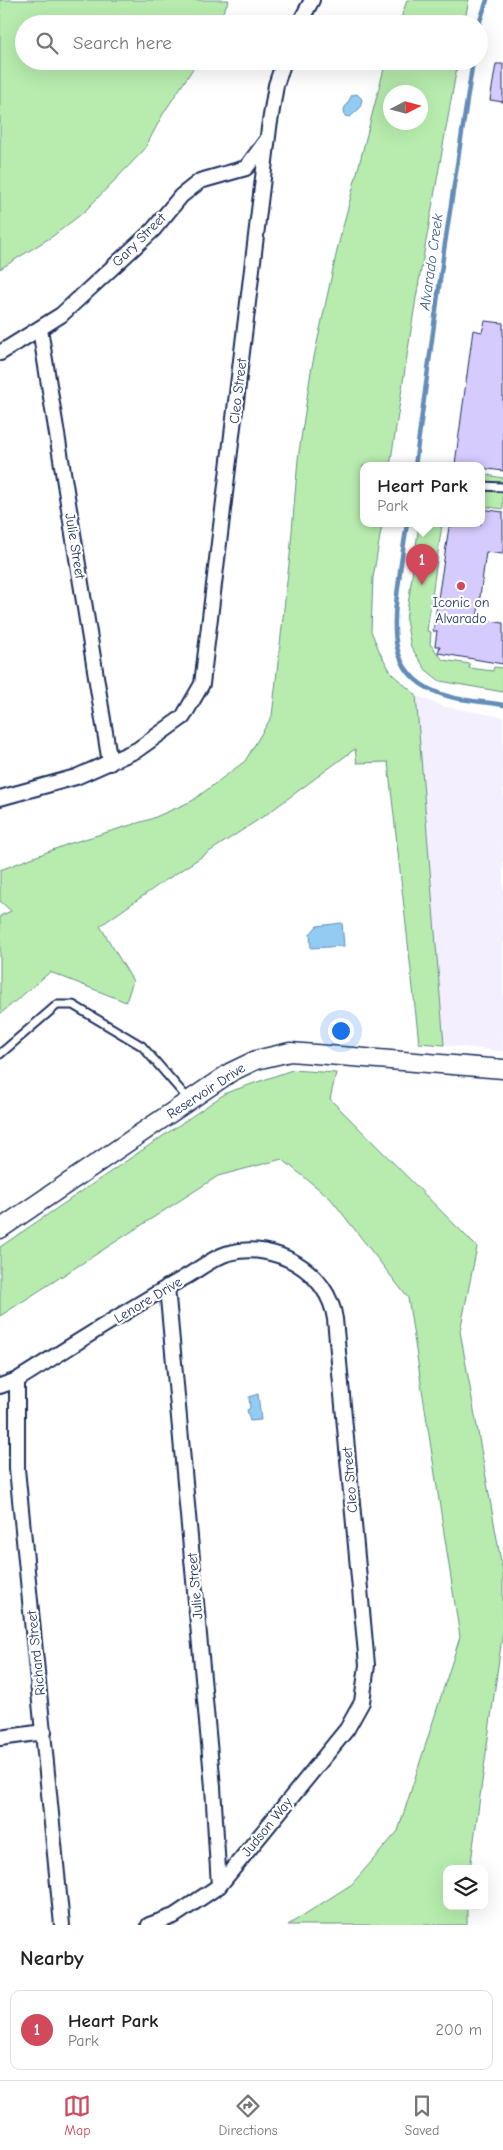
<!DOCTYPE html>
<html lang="en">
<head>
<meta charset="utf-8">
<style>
	:root { --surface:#fff; --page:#f6f6f6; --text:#222; --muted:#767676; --line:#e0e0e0; --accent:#d1495b }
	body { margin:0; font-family:"Comic Neue",sans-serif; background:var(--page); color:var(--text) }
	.controls { position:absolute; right:15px; bottom:15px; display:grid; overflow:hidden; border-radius:10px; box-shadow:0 5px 20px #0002 }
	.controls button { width:45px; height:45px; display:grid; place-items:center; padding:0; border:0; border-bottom:1px solid var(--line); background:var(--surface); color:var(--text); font:25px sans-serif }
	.compass { position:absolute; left:383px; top:85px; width:45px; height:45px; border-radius:50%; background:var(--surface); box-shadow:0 5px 20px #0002; rotate:84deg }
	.you { position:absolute; left:340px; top:1030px; width:18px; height:18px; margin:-12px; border:4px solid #fff; border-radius:50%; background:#1a73e8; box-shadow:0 0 0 8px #1a73e833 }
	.badge { display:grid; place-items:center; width:32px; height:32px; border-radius:50%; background:var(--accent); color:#fff; font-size:16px; font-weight:700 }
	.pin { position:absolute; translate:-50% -41px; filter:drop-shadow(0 1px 2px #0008) }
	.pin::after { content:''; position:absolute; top:26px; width:18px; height:15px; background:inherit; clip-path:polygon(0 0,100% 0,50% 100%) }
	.popup { position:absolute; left:360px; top:462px; width:125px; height:65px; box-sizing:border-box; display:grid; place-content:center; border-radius:10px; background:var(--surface); filter:drop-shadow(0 1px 4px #0005); font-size:16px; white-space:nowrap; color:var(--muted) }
	.popup b { font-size:19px; color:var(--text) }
	.popup::after { content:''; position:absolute; left:50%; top:100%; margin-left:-10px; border:10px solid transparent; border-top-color:var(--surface) }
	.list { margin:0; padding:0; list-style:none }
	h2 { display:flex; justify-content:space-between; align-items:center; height:65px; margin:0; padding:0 20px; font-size:21px }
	h2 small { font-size:16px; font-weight:400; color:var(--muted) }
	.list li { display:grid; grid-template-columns:32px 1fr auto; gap:15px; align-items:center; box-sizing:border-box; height:80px; margin:0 10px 10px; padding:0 10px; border:1px solid var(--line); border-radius:10px }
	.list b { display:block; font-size:19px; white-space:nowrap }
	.list p { margin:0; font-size:16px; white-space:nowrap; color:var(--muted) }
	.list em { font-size:16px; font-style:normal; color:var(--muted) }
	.icon { flex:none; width:28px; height:28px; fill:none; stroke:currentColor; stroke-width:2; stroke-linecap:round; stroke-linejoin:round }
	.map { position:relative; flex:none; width:503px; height:1925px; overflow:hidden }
	.search { position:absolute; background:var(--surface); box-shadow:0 5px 20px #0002; left:15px; right:15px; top:15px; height:55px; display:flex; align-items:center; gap:12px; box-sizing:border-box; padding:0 18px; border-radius:28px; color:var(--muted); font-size:19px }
	.sheet { height:155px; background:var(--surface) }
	nav { display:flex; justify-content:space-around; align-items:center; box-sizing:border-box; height:70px; border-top:1px solid var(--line); background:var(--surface); font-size:14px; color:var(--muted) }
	nav a { display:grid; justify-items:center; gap:2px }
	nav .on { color:var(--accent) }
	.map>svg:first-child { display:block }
	.built { fill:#f3effe }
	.green { fill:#b7ecae; stroke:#698e86; fill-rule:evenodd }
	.water { fill:#93ccf2; stroke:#638db7 }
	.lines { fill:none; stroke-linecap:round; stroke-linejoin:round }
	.stream { stroke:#638db7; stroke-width:4.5 }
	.building { fill:#d6cbfd; stroke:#1b2f5e }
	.service-casing { stroke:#1b2f5e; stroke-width:11 }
	.minor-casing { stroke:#1b2f5e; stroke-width:18 }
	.tertiary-casing { stroke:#1b2f5e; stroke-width:21 }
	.service { stroke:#fff; stroke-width:7 }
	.minor { stroke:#fff; stroke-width:14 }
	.tertiary { stroke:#fff; stroke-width:18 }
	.poi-dot { fill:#d1495b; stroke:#fff; stroke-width:2 }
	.labels { text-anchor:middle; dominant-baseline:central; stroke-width:4.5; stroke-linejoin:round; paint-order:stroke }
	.street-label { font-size:14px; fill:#1b2f5e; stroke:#fff }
	.poi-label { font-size:14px; fill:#1b2f5e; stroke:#fff }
	.water-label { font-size:15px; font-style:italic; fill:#3f5e8a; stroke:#fff }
</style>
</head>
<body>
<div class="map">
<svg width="503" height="1925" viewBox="0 0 503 1925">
	<rect width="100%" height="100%" fill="#fff"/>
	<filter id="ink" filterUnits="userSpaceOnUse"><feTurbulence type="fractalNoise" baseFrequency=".02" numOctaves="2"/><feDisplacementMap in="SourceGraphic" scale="10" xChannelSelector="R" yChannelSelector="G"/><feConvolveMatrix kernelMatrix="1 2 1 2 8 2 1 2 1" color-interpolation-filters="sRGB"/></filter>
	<g filter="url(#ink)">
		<polygon class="built" points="416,695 441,706 503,717 503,1051 444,1045"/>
		<g class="green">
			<polygon points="0,0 229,0 217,24 24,24 24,61 198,61 163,114 144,150 84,212 53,236 0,269"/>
			<polygon points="407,0 469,0 464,24 399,24"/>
			<path d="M 386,61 L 458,61 L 416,298 L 390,466 L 363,466 L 363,524 L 382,524 L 373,578 L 371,631 L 380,653 L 392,674 L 416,695 L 444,1045 L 419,1043 L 388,762 L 357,763 L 355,749 L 267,814 L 160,884 L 100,926 L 133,981 L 126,1002 L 50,972 L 0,1014 L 0,916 L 11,911 L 0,901 L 0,870 L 68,844 L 151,819 L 192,801 L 245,761 L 272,716 L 290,555 L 298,459 L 311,371 L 338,246 ZM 390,92 L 420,92 L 420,122 L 390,122 Z"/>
			<polygon points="481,474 503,478 503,509 481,506"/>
			<polygon points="419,524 442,524 427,631 431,632 430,644 443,660 470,664 469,668 493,671 494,667 503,668 503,692 440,681 426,670 411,647 406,620"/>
			<polygon points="292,1070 336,1073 330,1099 477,1247 460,1331 503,1573 503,1630 470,1869 447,1869 447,1906 467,1906 467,1925 288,1925 352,1884 398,1831 460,1637 408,1298 331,1199 282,1159 218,1176 0,1316 0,1247 226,1093"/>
		</g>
		<g class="water">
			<polygon points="357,94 362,99 360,108 350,117 345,116 344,109 352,95"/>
			<polygon points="342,923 344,946 311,948 310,934 317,926"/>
			<polygon points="258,1394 261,1420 250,1421 247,1410 250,1408 249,1397"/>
		</g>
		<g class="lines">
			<g class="stream">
				<polyline points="479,24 487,0"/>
				<polyline points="415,466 444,250 473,61"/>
				<path d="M 407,524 C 404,543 401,561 399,580 C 393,623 386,672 436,692 C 456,701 481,701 503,705"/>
			</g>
		</g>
		<g class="building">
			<polygon points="496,64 503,64 503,102 490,100"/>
			<polygon points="485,321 503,323 503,471 481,468 481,466 455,464 473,330 482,332"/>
			<polygon points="481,509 503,512 503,554 486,552 477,619 503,623 503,664 438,653 440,646 435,646 437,631 433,631 449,527 453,526 453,524 481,524"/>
		</g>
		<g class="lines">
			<g class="service-casing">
				<g id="service">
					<polyline points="481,486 503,487"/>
					<polyline points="0,1054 57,1005 73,1005 142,1046 189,1100"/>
				</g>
			</g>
			<g class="minor-casing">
				<g id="minor">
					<polyline points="299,24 312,0"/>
					<polyline points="40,329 110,763"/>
					<polyline points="0,353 61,315 153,230 181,196 200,181 246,168 266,141"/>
					<polyline points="0,798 76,777 137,750 183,717 202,684 269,128 276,85 284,61"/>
					<polyline points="167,1287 213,1787 219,1886"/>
					<polyline points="17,1380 17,1469 62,1925"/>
					<path d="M 0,1386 L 17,1380 C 72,1346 126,1310 182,1279 C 197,1271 213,1257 229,1253 C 275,1241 328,1271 335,1319 L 367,1665 L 362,1702 L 347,1729 L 219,1886 L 174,1916 L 149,1925"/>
					<polyline points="0,1738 44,1732"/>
				</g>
			</g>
			<g class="tertiary-casing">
				<polyline id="tertiary" points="0,1229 231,1072 256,1060 290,1052 503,1069"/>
			</g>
			<use href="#service" class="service"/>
			<use href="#minor" class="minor"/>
			<use href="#tertiary" class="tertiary"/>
		</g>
	</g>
	<circle class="poi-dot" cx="461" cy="586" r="5"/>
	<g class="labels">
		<g class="street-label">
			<text transform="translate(139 240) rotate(-45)">Gary Street</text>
			<text transform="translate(238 391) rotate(-83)">Cleo Street</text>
			<text transform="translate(75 546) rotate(81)">Julie Street</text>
			<text transform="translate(206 1091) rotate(-33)">Reservoir Drive</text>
			<text transform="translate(148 1300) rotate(-31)">Lenore Drive</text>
			<text transform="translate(350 1480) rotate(-95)">Cleo Street</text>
			<text transform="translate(195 1586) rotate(-95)">Julie Street</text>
			<text transform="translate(36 1653) rotate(-96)">Richard Street</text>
			<text transform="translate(267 1827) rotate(-51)">Judson Way</text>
		</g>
		<g class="poi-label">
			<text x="461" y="602">Iconic on<tspan x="461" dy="16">Alvarado</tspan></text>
		</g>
		<g class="water-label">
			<text transform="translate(431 262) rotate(-82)">Alvarado Creek</text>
		</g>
	</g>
</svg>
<div class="controls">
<button><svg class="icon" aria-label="layers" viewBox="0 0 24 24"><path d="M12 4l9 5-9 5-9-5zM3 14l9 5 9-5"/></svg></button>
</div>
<svg class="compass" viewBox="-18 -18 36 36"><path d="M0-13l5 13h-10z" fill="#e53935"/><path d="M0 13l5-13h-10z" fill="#767676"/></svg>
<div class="you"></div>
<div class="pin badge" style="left:422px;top:585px">1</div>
<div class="popup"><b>Heart Park</b>Park</div>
<div class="search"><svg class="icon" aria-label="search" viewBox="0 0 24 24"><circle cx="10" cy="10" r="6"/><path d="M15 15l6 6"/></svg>Search here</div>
</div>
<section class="sheet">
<h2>Nearby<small></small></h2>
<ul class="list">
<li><span class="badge">1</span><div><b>Heart Park</b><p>Park</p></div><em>200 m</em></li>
</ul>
</section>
<nav>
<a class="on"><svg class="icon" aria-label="map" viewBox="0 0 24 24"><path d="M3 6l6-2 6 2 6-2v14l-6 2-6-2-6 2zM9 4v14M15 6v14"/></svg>Map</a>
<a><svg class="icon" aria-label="directions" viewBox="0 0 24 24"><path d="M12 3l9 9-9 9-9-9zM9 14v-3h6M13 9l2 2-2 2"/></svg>Directions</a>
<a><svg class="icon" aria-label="saved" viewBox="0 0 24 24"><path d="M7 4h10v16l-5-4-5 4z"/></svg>Saved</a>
</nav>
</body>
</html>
